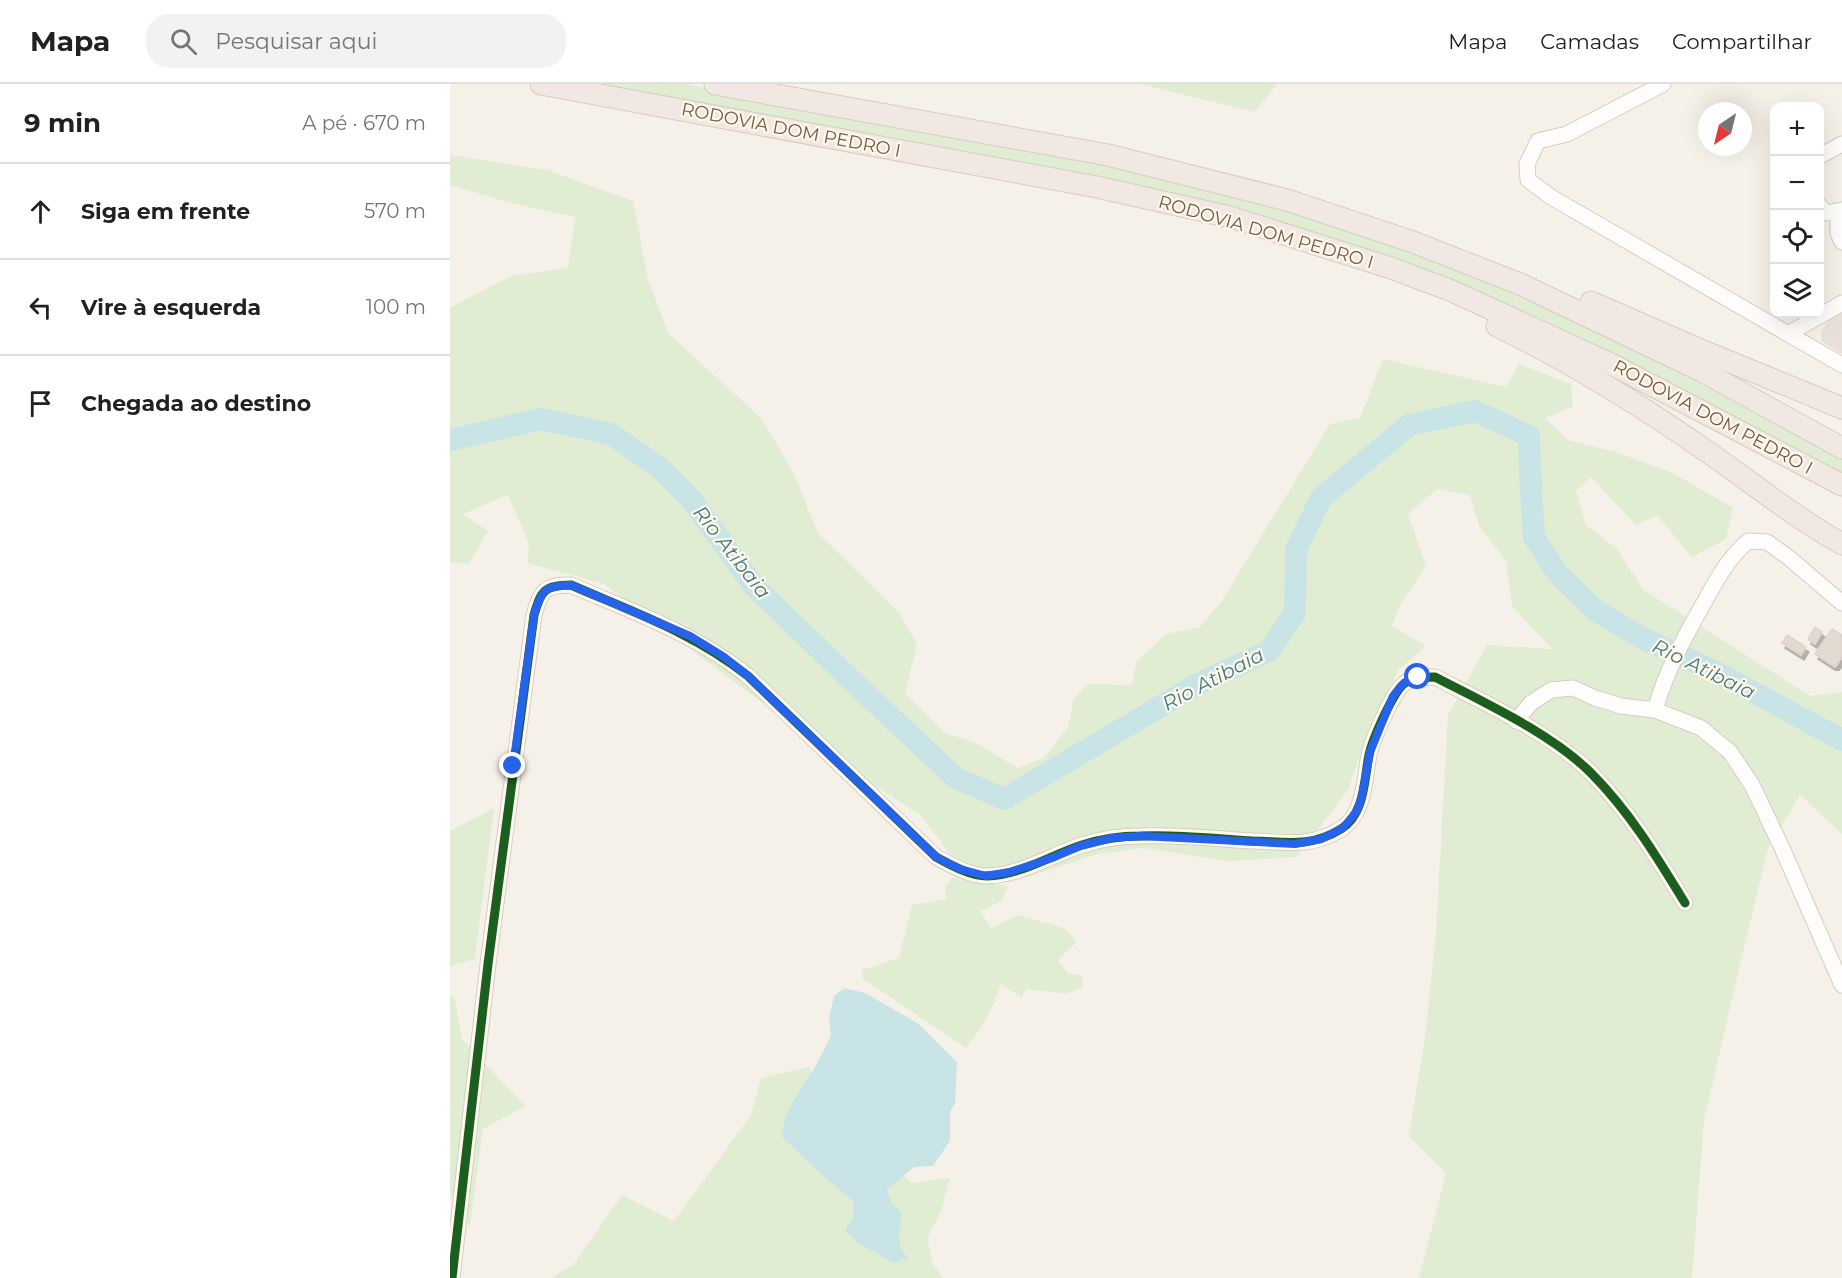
<!DOCTYPE html>
<html lang="pt">
<head>
<meta charset="utf-8">
<style>
	:root { --surface:#fff; --page:#f2f2f2; --text:#202124; --muted:#757577; --line:#e0e0e0 }
	body { margin:0; font-family:Montserrat,sans-serif; background:var(--page); color:var(--text) }
	.controls { position:absolute; right:18px; top:18px; display:grid; overflow:hidden; border-radius:12px; box-shadow:0 6px 24px #0002 }
	.controls button { width:54px; height:54px; display:grid; place-items:center; padding:0; border:0; border-bottom:2px solid var(--line); background:var(--surface); color:var(--text); font:30px sans-serif }
	.compass { position:absolute; left:1248px; top:18px; width:54px; height:54px; border-radius:50%; background:var(--surface); box-shadow:0 6px 24px #0002; rotate:215deg }
	.stop { position:absolute; width:18px; height:18px; margin:-14px; border:4px solid #2563eb; border-radius:50%; background:#fff }
	.stop.end { background:#2563eb; border-color:#fff; box-shadow:0 2px 6px #0008 }
	.list { margin:0; padding:0; list-style:none }
	h2 { display:flex; justify-content:space-between; align-items:center; height:78px; margin:0; padding:0 24px; font-size:26px }
	h2 small { font-size:20px; font-weight:400; color:var(--muted) }
	.list li { display:grid; grid-template-columns:39px 1fr auto; gap:18px; align-items:center; box-sizing:border-box; height:96px; padding:0 24px; border-top:2px solid var(--line) }
	.list b { display:block; font-size:22px; white-space:nowrap }
	.list em { font-size:20px; font-style:normal; color:var(--muted) }
	.icon { flex:none; width:33px; height:33px; fill:none; stroke:currentColor; stroke-width:2; stroke-linecap:round; stroke-linejoin:round }
	.map { position:relative; flex:none; width:1392px; height:1194px; overflow:hidden }
	header { display:flex; align-items:center; gap:36px; box-sizing:border-box; height:84px; padding:0 30px; background:var(--surface); border-bottom:2px solid var(--line) }
	header strong { font-size:28px }
	nav { display:flex; gap:33px; margin-inline-start:auto; font-size:21px }
	.search { width:420px; height:54px; background:var(--page); display:flex; align-items:center; gap:15px; box-sizing:border-box; padding:0 21px; border-radius:24px; color:var(--muted); font-size:22px }
	main { display:flex }
	aside { flex:1; background:var(--surface) }
	.map>svg:first-child { display:block }
	.industrial { fill:#e9e1d9 }
	.green { fill:#e1edd2 }
	.water { fill:#c9e4e7 }
	.lines { fill:none; stroke-linecap:round; stroke-linejoin:round }
	.river { stroke:#c9e4e7; stroke-width:22 }
	.building { fill:#e2d9d0; stroke:#dfd4ca; stroke-width:1.5; filter:url(#shadow) }
	.minor-casing { stroke:#d6ccc3; stroke-width:17 }
	.highway-casing { stroke:#d5ccc5; stroke-width:23 }
	.minor { stroke:#fefdfc; stroke-width:15 }
	.highway { stroke:#f1e8e3; stroke-width:21 }
	.cycleway-casing { stroke:#fff7e8; stroke-width:13 }
	.cycleway { stroke:#1b5e20; stroke-width:9 }
	.route { stroke:#2563eb; stroke-width:8 }
	.labels { text-anchor:middle; dominant-baseline:central; stroke-width:4.5; stroke-linejoin:round; paint-order:stroke }
	.street-label { font-size:18px; fill:#745948; stroke:#fff7e8 }
	.water-label { font-size:20px; font-style:italic; fill:#417a88; stroke:#fff7e8 }
</style>
</head>
<body>
<header>
<strong>Mapa</strong>
<div class="search"><svg class="icon" aria-label="search" viewBox="0 0 24 24"><circle cx="10" cy="10" r="6"/><path d="M15 15l6 6"/></svg>Pesquisar aqui</div>
<nav><a>Mapa</a><a>Camadas</a><a>Compartilhar</a></nav>
</header>
<main>
<aside>
<h2>9 min<small>A pé · 670 m</small></h2>
<ul class="list">
<li><svg class="icon" aria-label="ahead" viewBox="0 0 24 24"><path d="M12 20V5M6 11l6-6 6 6"/></svg><div><b>Siga em frente</b></div><em>570 m</em></li>
<li><svg class="icon" aria-label="left" viewBox="0 0 24 24"><path d="M17 20v-9H6M10 6l-5 5 5 5"/></svg><div><b>Vire à esquerda</b></div><em>100 m</em></li>
<li><svg class="icon" aria-label="arrive" viewBox="0 0 24 24"><path d="M6 21V4h12l-3 4 3 4H6"/></svg><div><b>Chegada ao destino</b></div></li>
</ul>
</aside>
<div class="map">
<svg width="1392" height="1194" viewBox="0 0 1392 1194">
	<defs>
		<filter id="shadow"><feDropShadow dx="3" dy="5" stdDeviation="0" flood-color="#0004"/></filter>
	</defs>
	<rect width="100%" height="100%" fill="#f6f1e8"/>
	<polygon class="industrial" points="1392,228 1392,270 1371,257 1371,248 1378,237"/>
	<g class="green">
		<polygon points="129,0 235,0 759,101 964,166 1159,249 1392,372 1392,390 1218,298 1088,234 1022,206 747,115 692,102 623,89"/>
		<polygon points="689,0 827,0 805,28"/>
		<polygon points="0,71 97,86 183,117 198,195 218,249 312,335 344,390 368,449 451,531 467,561 455,609 495,649 527,659 567,684 594,674 618,643 624,615 637,600 681,601 687,577 716,550 750,543 771,518 880,340 910,334 933,275 1056,303 1069,280 1121,300 1123,323 1095,334 1118,356 1169,369 1223,389 1283,424 1276,455 1242,473 1207,431 1186,441 1141,393 1126,407 1136,441 1166,464 1194,506 1360,612 1392,608 1392,750 1350,711 1318,764 1284,906 1254,1037 1242,1194 969,1194 996,1089 959,1052 975,953 986,849 998,631 1037,561 1102,565 1062,522 1056,477 1029,442 1020,411 987,405 958,430 976,482 949,523 942,542 976,562 949,585 916,653 898,706 847,773 775,777 693,764 648,770 568,796 521,782 498,768 471,731 412,694 154,500 77,479 79,460 58,411 13,430 38,447 19,480 0,478 0,224 60,192 118,184 125,133 61,119 0,101"/>
		<polygon points="44,724 25,875 0,882 0,747"/>
		<path d="M 502,794 L 558,802 L 552,817 L 530,827 L 541,844 L 568,831 L 614,844 L 627,858 L 608,876 L 618,889 L 632,892 L 633,902 L 617,910 L 577,905 L 571,913 L 550,900 C 544,925 532,944 516,964 L 413,895 L 412,886 L 449,874 L 462,821 L 496,815 L 495,802 Z"/>
		<polygon points="0,910 5,916 12,955 75,1022 33,1045 20,1142 0,1110"/>
		<polygon points="358,983 461,1099 500,1094 491,1127 477,1154 483,1180 493,1194 101,1194 123,1181 172,1111 224,1137 301,1031 311,994"/>
	</g>
	<path class="water" d="M 394,904 L 415,909 L 469,940 L 507,978 L 505,1019 L 500,1028 L 500,1057 L 483,1082 L 464,1083 L 437,1106 L 442,1120 L 451,1128 C 453,1150 441,1153 458,1174 L 444,1179 L 408,1159 L 395,1146 L 403,1133 L 404,1118 L 370,1089 L 331,1052 L 336,1032 L 343,1017 L 364,985 L 381,952 L 379,934 L 384,912 Z"/>
	<g class="lines">
		<polyline class="river" points="0,356 91,335 161,350 210,384 241,415 304,502 418,612 506,694 554,715 748,600 819,567 845,529 846,466 871,414 959,341 1025,327 1079,352 1081,408 1084,453 1108,490 1146,527 1194,555 1268,589 1392,656"/>
	</g>
	<g class="building">
		<polygon points="1365,543 1372,548 1365,560 1358,555"/>
		<polygon points="1382,545 1392,551 1392,573 1385,583 1365,570"/>
		<polygon points="1337,551 1356,563 1351,571 1332,559"/>
	</g>
	<g class="lines">
		<g class="minor-casing">
			<g id="minor">
				<polyline points="1213,0 1117,50 1088,57 1077,80 1078,96 1101,113 1392,281"/>
				<polyline points="1370,72 1392,60"/>
				<polyline points="1370,122 1376,129 1392,126"/>
				<polyline points="1392,137 1388,135 1388,149 1392,158"/>
				<polyline points="1338,250 1392,219"/>
				<path d="M 1205,626 C 1216,587 1235,552 1255,517 C 1268,493 1278,475 1298,457 L 1317,458 L 1338,473 L 1392,519"/>
				<polyline points="1066,637 1081,619 1101,606 1123,604 1145,614 1171,622 1205,626 1251,644 1280,668 1302,701 1332,764 1392,901"/>
				<path d="M 2,1194 L 38,880 L 84,531 C 91,506 95,501 121,501 C 183,528 244,549 298,592 L 486,773 C 501,781 520,792 537,792 C 571,791 601,771 632,761 C 651,755 670,752 690,752 C 727,750 766,755 803,757 C 837,758 860,764 891,745 C 915,730 914,696 919,671 C 922,657 943,607 955,599 C 964,593 975,593 985,593 C 1035,619 1102,650 1141,689 C 1179,727 1207,773 1235,819"/>
			</g>
		</g>
		<g class="highway-casing">
			<g id="highway">
				<polyline points="91,0 647,103 780,133 941,184 1002,207 1163,281 1392,401"/>
				<polyline points="265,0 658,71 837,116 963,158 1070,200 1250,286 1392,364"/>
				<polyline points="1141,218 1251,266 1392,324"/>
				<path d="M 1047,242 C 1119,277 1187,319 1252,364 C 1299,396 1342,432 1392,460"/>
			</g>
		</g>
		<use href="#minor" class="minor"/>
		<use href="#highway" class="highway"/>
		<g class="cycleway-casing">
			<path id="cycleway" d="M 2,1194 L 38,880 L 84,531 C 91,506 95,501 121,501 C 183,528 244,549 298,592 L 486,773 C 501,781 520,792 537,792 C 571,791 601,771 632,761 C 651,755 670,752 690,752 C 727,750 766,755 803,757 C 837,758 860,764 891,745 C 915,730 914,696 919,671 C 922,657 943,607 955,599 C 964,593 975,593 985,593 C 1035,619 1102,650 1141,689 C 1179,727 1207,773 1235,819"/>
		</g>
		<use href="#cycleway" class="cycleway"/>
	</g>
	<g class="lines">
		<path class="route" d="M 63,682 L 84,531 C 91,506 96,501 121,501 L 240,552 L 274,573 L 298,592 L 486,773 L 510,785 L 536,792 L 560,788 L 602,774 L 630,762 L 662,754 L 692,752 L 845,760 L 871,755 L 893,744 L 907,727 L 912,712 L 920,668 L 943,612 L 954,599 L 968,593"/>
	</g>
	<g class="labels">
		<g class="street-label">
			<text transform="translate(341 46) rotate(11)">RODOVIA DOM PEDRO I</text>
			<text transform="translate(816 148) rotate(16)">RODOVIA DOM PEDRO I</text>
			<text transform="translate(1263 333) rotate(28)">RODOVIA DOM PEDRO I</text>
		</g>
		<g class="water-label">
			<text transform="translate(282 468) rotate(52)">Rio Atibaia</text>
			<text transform="translate(1254 585) rotate(26)">Rio Atibaia</text>
			<text transform="translate(763 595) rotate(-28)">Rio Atibaia</text>
		</g>
	</g>
</svg>
<div class="controls">
<button>+</button>
<button>−</button>
<button><svg class="icon" aria-label="locate" viewBox="0 0 24 24"><circle cx="12" cy="12" r="6"/><path d="M12 2v4M12 18v4M2 12h4M18 12h4"/></svg></button>
<button><svg class="icon" aria-label="layers" viewBox="0 0 24 24"><path d="M12 4l9 5-9 5-9-5zM3 14l9 5 9-5"/></svg></button>
</div>
<svg class="compass" viewBox="-18 -18 36 36"><path d="M0-13l5 13h-10z" fill="#e53935"/><path d="M0 13l5-13h-10z" fill="#757577"/></svg>
<div class="stop" style="left:968px;top:593px"></div>
<div class="stop end" style="left:63px;top:682px"></div>
</div>
</main>
</body>
</html>
